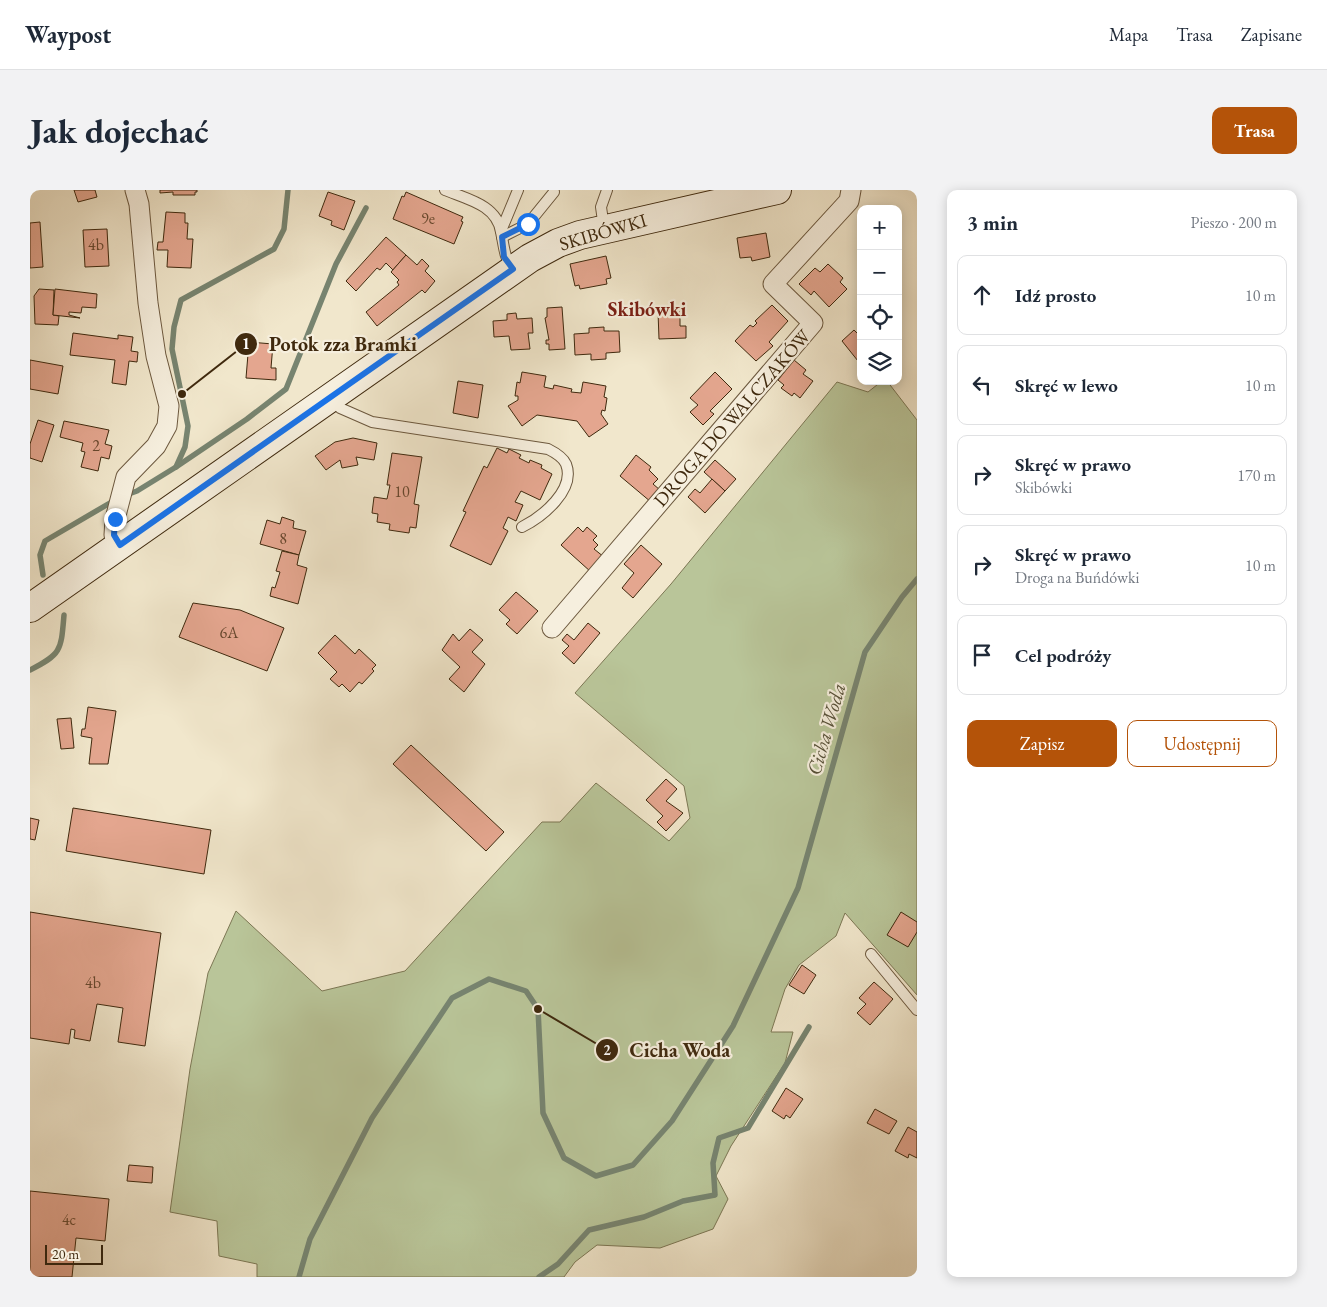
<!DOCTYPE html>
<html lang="pl">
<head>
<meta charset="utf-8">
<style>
	:root { --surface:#fff; --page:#f2f2f3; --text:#1f2937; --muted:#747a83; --line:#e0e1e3; --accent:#b45309 }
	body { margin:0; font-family:"EB Garamond",serif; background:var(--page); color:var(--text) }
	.controls { position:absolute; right:15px; top:15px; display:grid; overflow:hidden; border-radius:10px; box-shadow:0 2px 12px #0003 }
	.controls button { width:45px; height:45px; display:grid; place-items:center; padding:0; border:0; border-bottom:1px solid var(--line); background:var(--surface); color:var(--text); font:25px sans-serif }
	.scale { position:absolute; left:15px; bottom:12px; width:58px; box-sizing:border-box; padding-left:5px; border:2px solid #3f290e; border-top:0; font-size:14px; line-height:18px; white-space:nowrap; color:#3f290e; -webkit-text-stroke:4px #f6efde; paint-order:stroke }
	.stop { position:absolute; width:15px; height:15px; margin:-11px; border:4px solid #1a73e8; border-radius:50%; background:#fff }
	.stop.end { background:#1a73e8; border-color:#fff; box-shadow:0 1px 5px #0008 }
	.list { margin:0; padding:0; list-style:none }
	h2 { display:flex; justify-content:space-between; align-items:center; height:65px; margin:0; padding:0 20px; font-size:21px }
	h2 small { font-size:16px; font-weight:400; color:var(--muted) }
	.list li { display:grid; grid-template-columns:32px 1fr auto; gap:15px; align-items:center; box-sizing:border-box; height:80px; margin:0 10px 10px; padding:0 10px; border:1px solid var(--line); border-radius:10px }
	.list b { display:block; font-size:19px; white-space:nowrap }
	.list p { margin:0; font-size:16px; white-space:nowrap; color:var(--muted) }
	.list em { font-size:16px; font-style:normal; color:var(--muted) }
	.actions { display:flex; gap:10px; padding:15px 20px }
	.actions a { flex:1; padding:11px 0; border:1px solid var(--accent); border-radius:10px; text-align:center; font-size:18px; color:var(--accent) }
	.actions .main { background:var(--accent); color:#fff }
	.icon { flex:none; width:28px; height:28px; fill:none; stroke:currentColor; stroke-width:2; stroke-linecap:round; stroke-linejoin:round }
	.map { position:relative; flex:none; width:887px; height:1087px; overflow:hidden; border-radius:10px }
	header { display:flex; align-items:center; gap:30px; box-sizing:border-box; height:70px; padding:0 25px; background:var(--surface); border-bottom:1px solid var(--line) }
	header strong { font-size:24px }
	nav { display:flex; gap:28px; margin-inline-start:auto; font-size:18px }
	.intro { display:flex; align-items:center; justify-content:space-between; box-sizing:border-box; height:120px; padding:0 30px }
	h1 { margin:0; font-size:35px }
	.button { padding:12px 22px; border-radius:10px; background:var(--accent); color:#fff; font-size:18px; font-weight:700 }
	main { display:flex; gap:30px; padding:0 30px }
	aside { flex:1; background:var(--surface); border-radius:10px; box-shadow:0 2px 12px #0003 }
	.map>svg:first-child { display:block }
	.green { fill:#b9c599; stroke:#7c7754 }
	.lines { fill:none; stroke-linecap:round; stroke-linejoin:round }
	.stream { stroke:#778470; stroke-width:5.5 }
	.building { fill:#e4a68f; stroke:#3f290e }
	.service-casing { stroke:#6c583e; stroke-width:12 }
	.minor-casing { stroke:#6c583e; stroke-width:21 }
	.secondary-casing { stroke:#3f290e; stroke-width:30 }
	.service { stroke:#f6efde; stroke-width:10 }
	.minor { stroke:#f6efde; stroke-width:19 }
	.secondary { stroke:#f6efde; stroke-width:28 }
	.route { stroke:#1a73e8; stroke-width:6 }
	.labels { text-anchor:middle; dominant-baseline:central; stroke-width:4.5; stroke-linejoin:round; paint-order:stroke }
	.number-label { font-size:16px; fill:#68482e }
	.street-label { font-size:19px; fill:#3f290e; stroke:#f6efde }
	.neighbourhood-label { font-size:20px; font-weight:bold; fill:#7a1f14; stroke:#f6efde }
	.water-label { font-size:20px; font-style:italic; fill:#564f37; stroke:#f6efde }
	.leader { fill:none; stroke:#3f290e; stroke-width:2 }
	.callout-dot { fill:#3f290e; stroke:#f6efde; stroke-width:2 }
	.mark-label { font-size:15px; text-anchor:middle; font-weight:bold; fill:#fff }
	.callout-label { font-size:20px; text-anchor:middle; font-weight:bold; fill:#3f290e; stroke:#f6efde; stroke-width:4.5; stroke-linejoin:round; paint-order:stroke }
</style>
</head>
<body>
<header>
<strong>Waypost</strong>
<nav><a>Mapa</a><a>Trasa</a><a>Zapisane</a></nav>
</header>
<div class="intro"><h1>Jak dojechać</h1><a class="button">Trasa</a></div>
<main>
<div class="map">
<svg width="887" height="1087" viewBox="0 0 887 1087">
	<rect width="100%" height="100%" fill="#f1e7cc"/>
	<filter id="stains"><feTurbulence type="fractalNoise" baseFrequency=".004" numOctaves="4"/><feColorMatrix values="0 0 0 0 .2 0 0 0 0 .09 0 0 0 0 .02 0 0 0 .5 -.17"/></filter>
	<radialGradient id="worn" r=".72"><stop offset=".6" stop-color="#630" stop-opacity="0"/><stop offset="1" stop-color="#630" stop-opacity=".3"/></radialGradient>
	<polygon class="green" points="852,191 857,191 887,230 887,805 815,723 806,746 769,775 755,799 741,842 763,842 755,873 701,956 686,986 698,1009 683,1039 630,1058 567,1055 545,1072 534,1087 227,1087 227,1074 189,1066 187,1031 140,1022 160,879 178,783 206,721 292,801 375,781 512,632 530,632 566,593 639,651 660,628 654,596 545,503 641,394 807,192 838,202"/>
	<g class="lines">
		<g class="stream">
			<polyline points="146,277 217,229 256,199 306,74 336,18"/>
			<polyline points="96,305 107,301 146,277 155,257 158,236 142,159 144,137 151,110 244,59 254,39 258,0"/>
			<polyline points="13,385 10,365 15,351 85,310"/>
			<path d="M 0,480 C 32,464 31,460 34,425"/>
			<polyline points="269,1087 280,1049 342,928 422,808 459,789 496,801 508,819 513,923 534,968 566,986 603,975 642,931 703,836 768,698 835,462 872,407 887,389"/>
			<polyline points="509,1087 528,1074 559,1040 614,1027 653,1011 685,1005 683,973 689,948 718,938 779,837"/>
		</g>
	</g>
	<g class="building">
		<polygon points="44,0 65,0 67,7 48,12"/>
		<polygon points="130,0 167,0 167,2 165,2 165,5 143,5 143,2 130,3"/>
		<polygon points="298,2 325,11 314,40 301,35 302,31 289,26"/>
		<polygon points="376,2 433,27 431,31 433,32 424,54 363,29 372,6 374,7"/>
		<polygon points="136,22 155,23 155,33 158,33 157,49 163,49 161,78 137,77 138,60 127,60 128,52 133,52"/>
		<polygon points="10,32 13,77 0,78 0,33"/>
		<polygon points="77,39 79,76 55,77 53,40"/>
		<polygon points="736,43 740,67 722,71 721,67 710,68 707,48"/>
		<polygon points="356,47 376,65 363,80 356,73 350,80 347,78 326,101 316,91"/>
		<polygon points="376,65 387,75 392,69 399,76 395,81 405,91 395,103 392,100 347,136 336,122 369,95 367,92 369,90 361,82"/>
		<polygon points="576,66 581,88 576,89 577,94 550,99 549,95 545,96 540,74"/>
		<polygon points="798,74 813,88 810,92 817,99 799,117 784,101 781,105 769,94 785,78 790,82"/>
		<polygon points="9,99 24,100 23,125 29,126 28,135 5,134 4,106"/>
		<polygon points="25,99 67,104 66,118 52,117 51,123 39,122 39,125 50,128 23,125"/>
		<polygon points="742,115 758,131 739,152 743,156 726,171 705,151 720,135 723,137 727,133 725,131"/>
		<polygon points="532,117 535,159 519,160 519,154 516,154 516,150 519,150 515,128 517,127 517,118"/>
		<polygon points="628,122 650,122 650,136 656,136 656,148 629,149"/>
		<polygon points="486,123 487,129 502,128 503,143 498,143 500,159 481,160 479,146 464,147 463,131 477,130 477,124"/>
		<polygon points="574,137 574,141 589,141 590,162 576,163 576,169 561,170 561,164 545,165 544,144 559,143 559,138"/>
		<polygon points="824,140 827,143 831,140 831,168 828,171 812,151"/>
		<polygon points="43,143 88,149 88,145 103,147 101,161 108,162 107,172 99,171 96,195 82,193 85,170 40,165"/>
		<polygon points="219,152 243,154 241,178 246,178 246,190 216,188"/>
		<polygon points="0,170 33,176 28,204 0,199"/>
		<polygon points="764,170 776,180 773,184 783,191 770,208 764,203 762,206 751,198 754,195 748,190"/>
		<polygon points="492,182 516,186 514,197 523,199 524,195 542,199 541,202 551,203 553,192 576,196 574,207 577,208 575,221 572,220 571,224 578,234 559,247 547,231 507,225 492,236 478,216 488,210 488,206 485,206 487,192 490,193"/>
		<polygon points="685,182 702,199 680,221 684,224 673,235 660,222 668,215 660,208"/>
		<polygon points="428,191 453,195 448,228 423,223"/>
		<polygon points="8,230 24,235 12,272 0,268 0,254"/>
		<polygon points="34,231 79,240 75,254 82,256 79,269 71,267 68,281 51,277 55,262 51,261 53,253 30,247"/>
		<polygon points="323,248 347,253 344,270 326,267 328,275 312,278 310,270 296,280 285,266 305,252"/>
		<polygon points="467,258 477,263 479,259 491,265 489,268 499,273 500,270 512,275 511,278 522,284 510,310 491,301 485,312 493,315 486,331 478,327 473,338 478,341 461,375 420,356 436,322 433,321 454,276 457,278"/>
		<polygon points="362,263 392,267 384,314 389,315 386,338 380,337 379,343 359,340 360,334 347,332 348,324 342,323 344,307 357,309 360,295 357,295"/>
		<polygon points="606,265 621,277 619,280 628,289 623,294 630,300 621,312 590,286"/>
		<polygon points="685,270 706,289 695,301 674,282"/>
		<polygon points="682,289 695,301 675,323 658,307 665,299 670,303"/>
		<polygon points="252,327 264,331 263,338 276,341 269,365 230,354 237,330 250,334"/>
		<polygon points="548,337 553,342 557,337 567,346 563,350 568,355 564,359 574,367 561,382 531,355"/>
		<polygon points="611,355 632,374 603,408 592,398 604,383 594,374"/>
		<polygon points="252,361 269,365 267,375 277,378 268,414 240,406 242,397 245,398 250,382 246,381"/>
		<polygon points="486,402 508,421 487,444 476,434 480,430 469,420"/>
		<polygon points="163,413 210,420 254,438 237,481 149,447"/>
		<polygon points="558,433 570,443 544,474 532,463 539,456 532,450 537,444 544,450"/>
		<polygon points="440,439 453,450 442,462 455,474 434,502 419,489 430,477 412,460 423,444 429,451"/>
		<polygon points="305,445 325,464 329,459 346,475 342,479 344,481 332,494 329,492 320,502 312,494 309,497 300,489 307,482 288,463"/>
		<polygon points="58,517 86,521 78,574 59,574 62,548 51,546 52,539 55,539"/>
		<polygon points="41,528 44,558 31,559 27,529"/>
		<polygon points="381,555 474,642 456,661 363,574"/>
		<polygon points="636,589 647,599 636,611 653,623 636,641 627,632 633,626 616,610"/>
		<polygon points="43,618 181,640 174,684 36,661"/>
		<polygon points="0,628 9,630 5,650 0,649"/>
		<polygon points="0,722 131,743 115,856 88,852 93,818 67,814 60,851 44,848 45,840 41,839 39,854 0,848"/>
		<polygon points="871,722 887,732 887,742 878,757 857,745"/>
		<polygon points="772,775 786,785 774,804 759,795"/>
		<polygon points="844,792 863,809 840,835 827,823 836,814 829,808"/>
		<polygon points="756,898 773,909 760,928 756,925 754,929 742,921"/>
		<polygon points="845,919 867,931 859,944 837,933"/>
		<polygon points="878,937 887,942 887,968 879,964 878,968 865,961"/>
		<polygon points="99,975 123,977 122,993 97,991"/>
		<polygon points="0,1001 79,1009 75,1051 46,1048 42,1087 0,1087"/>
	</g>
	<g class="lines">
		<g class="service-casing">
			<g id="service">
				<path d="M 415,0 C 437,9 467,15 471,42 C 474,56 474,66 482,79"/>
				<polyline points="574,38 571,17 577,0"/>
				<polyline points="471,41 488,0"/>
				<polyline points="472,47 498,34 524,2"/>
				<path d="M 301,208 L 310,218 L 342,232 L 518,259 C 524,262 533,267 536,274 C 546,300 512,327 492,337"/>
				<polyline points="841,764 887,820"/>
			</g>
		</g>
		<g class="minor-casing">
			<g id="minor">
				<polyline points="90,355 84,345 85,329 96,287 126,256 137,236 139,216 126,166 118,113 109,14 105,0"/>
				<polyline points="522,438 783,133 743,94 819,11 821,0"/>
			</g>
		</g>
		<g class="secondary-casing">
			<polyline id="secondary" points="0,418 500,68 528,53 550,45 747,0"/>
		</g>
		<use href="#service" class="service"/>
		<use href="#minor" class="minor"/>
		<use href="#secondary" class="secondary"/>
	</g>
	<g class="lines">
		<polyline class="route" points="85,329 84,345 90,355 483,79 474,67 472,47 498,34"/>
	</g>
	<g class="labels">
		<g class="number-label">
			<text x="398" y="28">9e</text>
			<text x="66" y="54">4b</text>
			<text x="66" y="255">2</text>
			<text x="372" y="301">10</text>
			<text x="253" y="348">8</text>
			<text x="199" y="442">6A</text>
			<text x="63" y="792">4b</text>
			<text x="39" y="1029">4c</text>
		</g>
		<g class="street-label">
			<text transform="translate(573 42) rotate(-16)">SKIBÓWKI</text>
			<text transform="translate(702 228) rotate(-49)">DROGA DO WALCZAKÓW</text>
		</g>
		<g class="neighbourhood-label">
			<text x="617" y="119">Skibówki</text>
		</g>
		<g class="water-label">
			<text transform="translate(796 539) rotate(-74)">Cicha Woda</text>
		</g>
	</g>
	<path class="leader" d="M152 204L216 154M508 819L577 860"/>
	<g class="callout-dot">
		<circle cx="152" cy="204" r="5"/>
		<circle cx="508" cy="819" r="5"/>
		<circle cx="216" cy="154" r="12"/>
		<circle cx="577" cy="860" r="12"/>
	</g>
	<g class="mark-label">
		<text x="216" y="159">1</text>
		<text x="577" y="865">2</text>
	</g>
	<g class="callout-label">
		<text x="313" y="161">Potok zza Bramki</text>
		<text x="650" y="867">Cicha Woda</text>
	</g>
	<rect width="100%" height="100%" filter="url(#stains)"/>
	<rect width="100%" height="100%" fill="url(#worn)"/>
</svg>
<div class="controls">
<button>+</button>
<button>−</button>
<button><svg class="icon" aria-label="locate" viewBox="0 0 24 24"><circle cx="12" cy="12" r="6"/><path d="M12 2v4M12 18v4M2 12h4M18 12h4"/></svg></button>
<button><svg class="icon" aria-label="layers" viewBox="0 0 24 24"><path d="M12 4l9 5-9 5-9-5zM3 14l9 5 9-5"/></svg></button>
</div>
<div class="scale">20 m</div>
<div class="stop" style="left:498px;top:34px"></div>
<div class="stop end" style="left:85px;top:329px"></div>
</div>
<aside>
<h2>3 min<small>Pieszo · 200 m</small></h2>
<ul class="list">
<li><svg class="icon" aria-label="ahead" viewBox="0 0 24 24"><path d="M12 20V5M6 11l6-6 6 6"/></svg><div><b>Idź prosto</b></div><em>10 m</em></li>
<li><svg class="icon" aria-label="left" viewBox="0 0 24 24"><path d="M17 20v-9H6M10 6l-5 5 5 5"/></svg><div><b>Skręć w lewo</b></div><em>10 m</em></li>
<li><svg class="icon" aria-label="right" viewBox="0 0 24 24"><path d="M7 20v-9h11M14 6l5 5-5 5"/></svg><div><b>Skręć w prawo</b><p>Skibówki</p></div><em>170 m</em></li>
<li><svg class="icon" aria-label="right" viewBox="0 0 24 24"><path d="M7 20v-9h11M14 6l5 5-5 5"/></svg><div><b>Skręć w prawo</b><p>Droga na Buńdówki</p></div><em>10 m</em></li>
<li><svg class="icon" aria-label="arrive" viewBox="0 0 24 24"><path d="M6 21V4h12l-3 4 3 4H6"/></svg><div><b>Cel podróży</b></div></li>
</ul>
<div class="actions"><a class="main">Zapisz</a><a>Udostępnij</a></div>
</aside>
</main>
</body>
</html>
